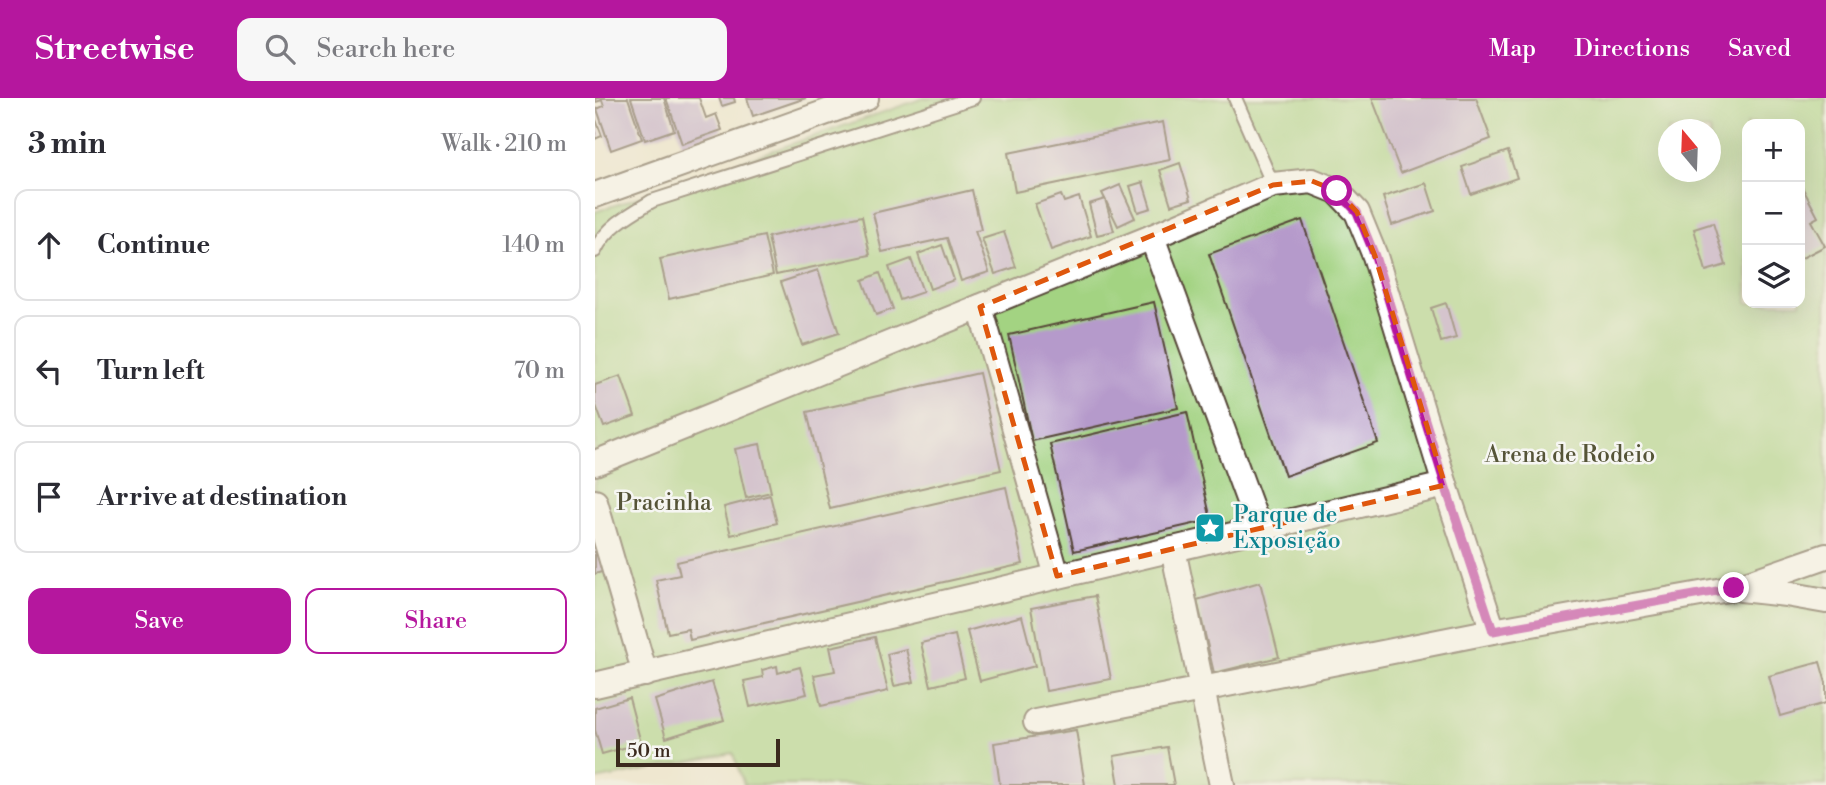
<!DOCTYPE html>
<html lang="en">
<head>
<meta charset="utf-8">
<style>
	:root { --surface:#fff; --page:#f7f7f7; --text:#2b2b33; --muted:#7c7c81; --line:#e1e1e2; --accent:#b5179e }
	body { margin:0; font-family:"Libre Bodoni",serif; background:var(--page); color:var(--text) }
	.controls { position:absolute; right:21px; top:21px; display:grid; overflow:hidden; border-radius:14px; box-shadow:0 7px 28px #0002 }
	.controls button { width:63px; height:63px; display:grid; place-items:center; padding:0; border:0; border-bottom:2px solid var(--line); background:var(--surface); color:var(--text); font:35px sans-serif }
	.compass { position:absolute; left:1063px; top:21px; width:63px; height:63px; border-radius:50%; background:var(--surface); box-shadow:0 7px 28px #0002; rotate:341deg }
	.scale { position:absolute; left:21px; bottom:18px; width:164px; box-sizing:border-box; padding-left:7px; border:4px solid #3b2a1e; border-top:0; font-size:19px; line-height:24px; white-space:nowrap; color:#3b2a1e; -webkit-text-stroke:5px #f6f6f2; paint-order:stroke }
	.stop { position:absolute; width:21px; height:21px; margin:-16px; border:5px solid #b5179e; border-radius:50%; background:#fff }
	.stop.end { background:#b5179e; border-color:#fff; box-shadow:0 2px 7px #0008 }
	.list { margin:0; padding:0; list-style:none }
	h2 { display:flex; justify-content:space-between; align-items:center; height:91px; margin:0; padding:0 28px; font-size:30px }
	h2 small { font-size:23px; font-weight:400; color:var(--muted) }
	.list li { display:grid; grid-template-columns:46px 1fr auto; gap:21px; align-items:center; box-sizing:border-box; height:112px; margin:0 14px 14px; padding:0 14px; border:2px solid var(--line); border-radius:14px }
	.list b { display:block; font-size:26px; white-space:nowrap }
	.list em { font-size:23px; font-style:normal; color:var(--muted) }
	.actions { display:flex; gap:14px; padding:21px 28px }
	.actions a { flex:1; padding:16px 0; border:2px solid var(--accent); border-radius:14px; text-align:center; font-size:24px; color:var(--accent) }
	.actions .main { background:var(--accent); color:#fff }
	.icon { flex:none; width:38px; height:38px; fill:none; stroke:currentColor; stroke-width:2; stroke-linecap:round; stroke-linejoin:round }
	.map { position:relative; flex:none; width:1231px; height:687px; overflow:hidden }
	header { display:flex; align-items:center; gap:42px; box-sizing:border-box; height:98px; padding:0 35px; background:var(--accent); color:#fff }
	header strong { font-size:33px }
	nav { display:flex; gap:38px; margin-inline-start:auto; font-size:24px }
	.search { width:490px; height:63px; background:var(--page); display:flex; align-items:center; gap:18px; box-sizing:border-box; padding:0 24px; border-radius:14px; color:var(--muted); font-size:26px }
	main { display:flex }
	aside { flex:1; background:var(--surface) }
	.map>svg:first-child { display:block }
	.green { fill:#a3d382; stroke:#6f7e50; stroke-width:2; fill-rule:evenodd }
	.building { fill:#b59acb }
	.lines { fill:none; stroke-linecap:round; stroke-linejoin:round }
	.lane-casing { stroke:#564639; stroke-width:16 }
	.street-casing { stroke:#564639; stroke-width:28 }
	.lane { stroke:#fff; stroke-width:12 }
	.street { stroke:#fff; stroke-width:24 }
	.route { stroke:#b5179e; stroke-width:9 }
	.marked { fill:none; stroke:#df570d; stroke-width:5; stroke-dasharray:14 9; stroke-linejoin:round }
	.labels { text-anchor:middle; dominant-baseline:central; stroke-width:5; stroke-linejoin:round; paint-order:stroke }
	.park-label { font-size:23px; fill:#555437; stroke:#f6f6f2 }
	.culture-label { font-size:23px; fill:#0d838f; stroke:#f6f6f2; text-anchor:start }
</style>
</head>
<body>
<header>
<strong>Streetwise</strong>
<div class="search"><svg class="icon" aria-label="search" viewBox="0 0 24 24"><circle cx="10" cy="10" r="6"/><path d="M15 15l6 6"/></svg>Search here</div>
<nav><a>Map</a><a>Directions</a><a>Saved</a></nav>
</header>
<main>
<aside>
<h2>3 min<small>Walk · 210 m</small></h2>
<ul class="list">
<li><svg class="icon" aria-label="ahead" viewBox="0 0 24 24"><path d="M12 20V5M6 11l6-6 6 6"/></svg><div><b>Continue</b></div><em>140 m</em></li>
<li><svg class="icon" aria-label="left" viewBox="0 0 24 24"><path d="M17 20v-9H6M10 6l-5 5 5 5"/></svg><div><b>Turn left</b></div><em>70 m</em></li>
<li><svg class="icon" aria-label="arrive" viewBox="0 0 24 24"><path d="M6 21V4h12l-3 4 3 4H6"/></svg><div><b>Arrive at destination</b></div></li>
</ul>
<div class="actions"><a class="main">Save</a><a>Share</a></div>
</aside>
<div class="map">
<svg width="1231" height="687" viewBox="0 0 1231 687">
	<rect width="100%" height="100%" fill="#f6f6f2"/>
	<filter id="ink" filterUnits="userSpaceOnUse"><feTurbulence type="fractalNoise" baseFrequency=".0143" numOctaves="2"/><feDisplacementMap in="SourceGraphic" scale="14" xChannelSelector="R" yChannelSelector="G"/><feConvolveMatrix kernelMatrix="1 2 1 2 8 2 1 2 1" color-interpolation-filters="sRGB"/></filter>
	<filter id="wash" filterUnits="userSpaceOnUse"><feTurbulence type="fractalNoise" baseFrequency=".00686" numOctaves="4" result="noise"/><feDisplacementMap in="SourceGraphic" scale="28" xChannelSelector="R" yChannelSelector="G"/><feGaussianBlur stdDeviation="1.57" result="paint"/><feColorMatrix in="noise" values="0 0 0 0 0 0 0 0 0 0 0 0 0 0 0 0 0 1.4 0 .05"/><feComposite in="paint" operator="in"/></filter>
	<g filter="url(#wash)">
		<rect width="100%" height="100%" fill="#efe7d0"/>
		<path class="green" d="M 329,0 L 1231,0 L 1231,687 L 149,687 L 138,655 L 0,682 L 0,114 ZM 1152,26 L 1205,26 L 1205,205 L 1152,205 ZM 1073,32 L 1115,32 L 1115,74 L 1073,74 Z"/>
		<g id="blocks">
			<g class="building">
				<polygon points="0,0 33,0 47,41 16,52 2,11 9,8 7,2 1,4"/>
				<polygon points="36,0 69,0 79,32 50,42"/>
				<polygon points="71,0 104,0 111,20 121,16 127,32 87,46"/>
				<polygon points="124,0 139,0 140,4 127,8"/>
				<polygon points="152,0 211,0 158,18"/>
				<polygon points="777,0 881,0 896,41 806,75"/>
				<polygon points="0,19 7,38 0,41"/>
				<polygon points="568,24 575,62 420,94 413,55"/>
				<polygon points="913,53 922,80 876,96 867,69"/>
				<polygon points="585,65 596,101 576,107 565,72"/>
				<polygon points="548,84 556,110 543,114 535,88"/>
				<polygon points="831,85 840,113 797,127 788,99"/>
				<polygon points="1205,85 1223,119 1216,123 1230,148 1205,161"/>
				<polygon points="525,87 540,120 523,128 507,95"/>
				<polygon points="377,92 386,132 380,133 394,174 366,183 352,140 287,154 278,115"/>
				<polygon points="466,97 469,104 484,99 496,138 456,152 440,106"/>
				<polygon points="510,101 519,133 502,137 494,106"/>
				<polygon points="267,118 275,157 181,177 173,139"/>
				<polygon points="707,122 783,345 690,378 614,156"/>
				<polygon points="1118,125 1131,167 1111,173 1099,131"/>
				<polygon points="409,134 421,169 400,176 387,141"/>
				<polygon points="169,138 178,177 74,201 65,161"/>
				<polygon points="347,147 359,182 335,191 323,156"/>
				<polygon points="316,161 328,194 305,202 294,169"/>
				<polygon points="223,172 244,235 207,247 186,184"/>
				<polygon points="285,175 298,211 281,217 268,182"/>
				<polygon points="559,204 583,310 437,343 414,237"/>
				<polygon points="851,205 861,240 846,244 836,210"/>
				<polygon points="384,275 406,372 235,411 212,314"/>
				<polygon points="26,278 40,318 9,329 0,305 0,287"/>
				<polygon points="592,314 616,422 479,453 455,346"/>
				<polygon points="165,346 176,394 151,400 140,351"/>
				<polygon points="411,389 428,466 95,542 93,531 73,535 61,482 85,477 82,464"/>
				<polygon points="175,397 182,425 136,437 129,409"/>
				<polygon points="0,444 10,473 0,476"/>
				<polygon points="665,484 684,559 619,575 602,502"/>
				<polygon points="500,498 516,581 451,593 436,510"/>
				<polygon points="427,518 440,568 385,583 372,533"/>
				<polygon points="360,537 370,580 336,588 326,545"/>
				<polygon points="280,539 293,593 226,608 219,577 240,573 235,549"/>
				<polygon points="311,551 319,584 299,588 292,556"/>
				<polygon points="1225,564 1231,585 1231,605 1185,618 1174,578"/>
				<polygon points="182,568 183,575 205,569 212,596 155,609 149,583 168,579 167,572"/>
				<polygon points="117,584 129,622 71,640 60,602"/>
				<polygon points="34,600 46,645 7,656 0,632 0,610"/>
				<polygon points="481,632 490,687 405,687 399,645"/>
				<polygon points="572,649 579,687 524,687 519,658"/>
			</g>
		</g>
	</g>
	<g filter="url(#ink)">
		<use href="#blocks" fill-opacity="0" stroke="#564639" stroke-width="2"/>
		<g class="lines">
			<g class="lane-casing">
				<g id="lane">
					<polyline points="640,0 678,87"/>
					<path d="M 0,153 C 11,129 35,116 57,103 L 378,0"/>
				</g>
			</g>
			<g class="street-casing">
				<g id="street">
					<polyline points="0,97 271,0"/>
					<polyline points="557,139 664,431"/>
					<polyline points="385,209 462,478"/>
					<polyline points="0,365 557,139 678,87 717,83 742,93 762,114 780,158 850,387 898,533"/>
					<polyline points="0,404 50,576"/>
					<polyline points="578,451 627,687"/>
					<polyline points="1146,491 1191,496 1231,503"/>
					<polyline points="0,587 850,387"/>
					<polyline points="441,624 898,533 1139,490 1231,458"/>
				</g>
			</g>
			<use href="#lane" class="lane"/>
			<use href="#street" class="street"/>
		</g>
	</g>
	<g class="lines" filter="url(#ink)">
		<polyline class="route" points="742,93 762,114 780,158 850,387 898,533 1139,490"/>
	</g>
	<path d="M0 0H1231V687H0ZM 717,83 L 742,93 L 762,114 L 780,158 L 850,387 L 462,478 L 385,209 L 678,87 Z" fill="#efe7d0" fill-opacity=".55" fill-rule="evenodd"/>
	<path class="marked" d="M 717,83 L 742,93 L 762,114 L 780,158 L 850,387 L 462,478 L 385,209 L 678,87 Z"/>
	<defs>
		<g id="sight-square" transform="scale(1.575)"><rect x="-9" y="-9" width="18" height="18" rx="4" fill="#0f9aa8" stroke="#f6f6f2"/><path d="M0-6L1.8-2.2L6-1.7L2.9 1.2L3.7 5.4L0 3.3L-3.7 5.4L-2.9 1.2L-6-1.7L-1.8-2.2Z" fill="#fff"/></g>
	</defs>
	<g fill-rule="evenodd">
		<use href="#sight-square" x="615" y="430"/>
	</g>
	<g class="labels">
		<g class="park-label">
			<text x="975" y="357">Arena de Rodeio</text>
			<text x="69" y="405">Pracinha</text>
		</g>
		<g class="culture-label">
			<text x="638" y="417">Parque de<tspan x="638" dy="26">Exposição</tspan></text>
		</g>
	</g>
</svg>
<div class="controls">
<button>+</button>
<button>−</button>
<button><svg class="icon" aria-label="layers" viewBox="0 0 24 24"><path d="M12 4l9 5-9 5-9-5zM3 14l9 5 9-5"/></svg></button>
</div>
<svg class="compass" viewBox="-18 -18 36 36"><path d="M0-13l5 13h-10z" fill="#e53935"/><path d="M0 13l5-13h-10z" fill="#7c7c81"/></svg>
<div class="scale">50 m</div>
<div class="stop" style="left:742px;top:93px"></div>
<div class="stop end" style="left:1139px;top:490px"></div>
</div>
</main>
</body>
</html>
